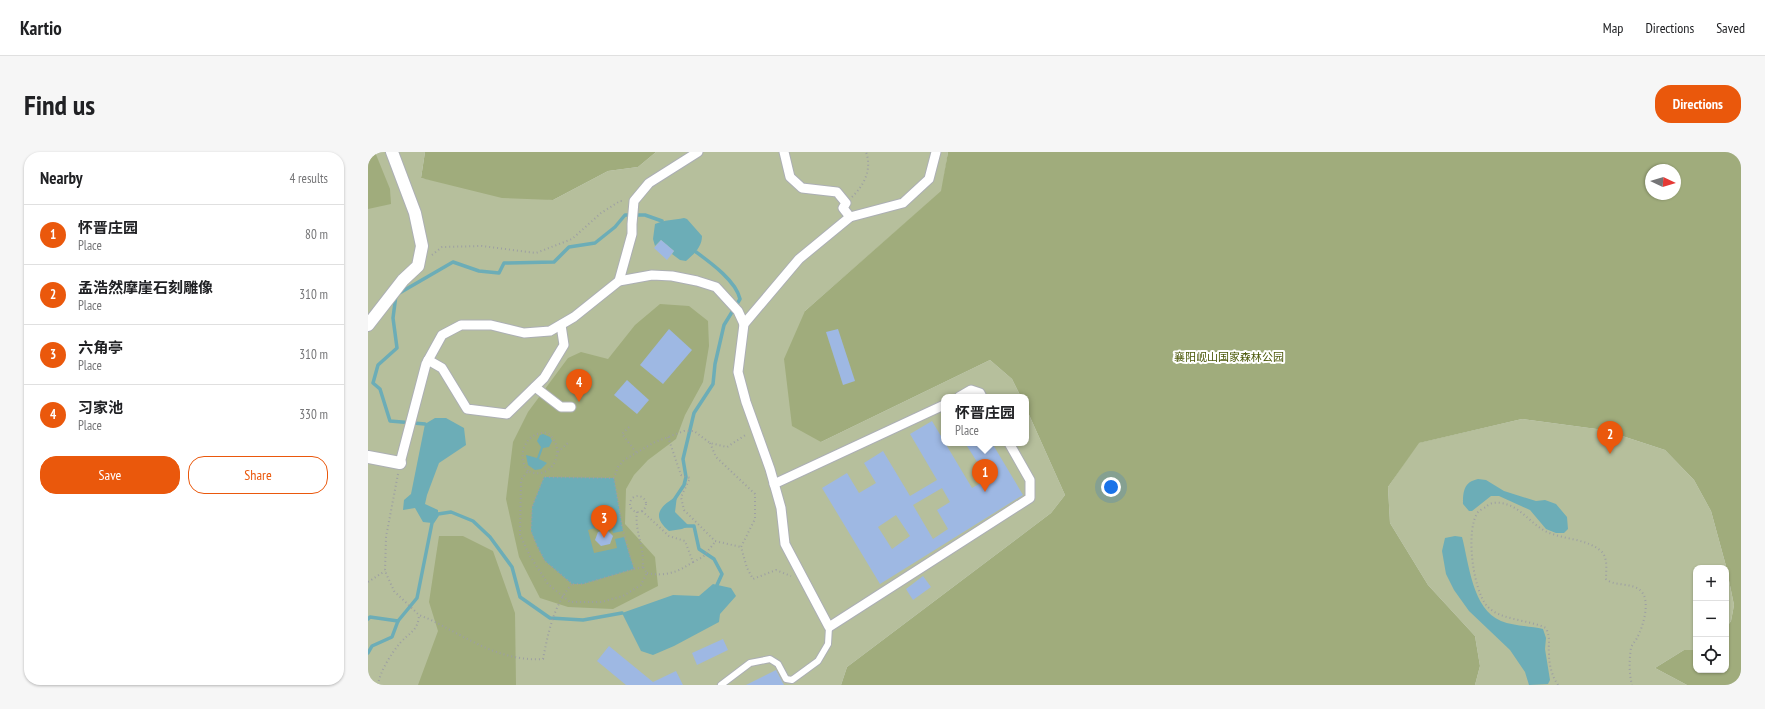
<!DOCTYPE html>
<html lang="en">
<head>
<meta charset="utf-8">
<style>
	:root { --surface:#fff; --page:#f6f6f6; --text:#202124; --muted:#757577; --line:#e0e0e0; --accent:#ea580c }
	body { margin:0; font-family:"PT Sans Narrow","Noto Sans SC",sans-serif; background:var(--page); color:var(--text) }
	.controls { position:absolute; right:12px; bottom:12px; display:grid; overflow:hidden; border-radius:8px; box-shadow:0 1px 3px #0004 }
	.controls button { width:36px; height:36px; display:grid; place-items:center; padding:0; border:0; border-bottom:1px solid var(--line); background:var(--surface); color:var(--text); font:20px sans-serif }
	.compass { position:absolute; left:1277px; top:12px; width:36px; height:36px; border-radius:50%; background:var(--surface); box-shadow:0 1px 3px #0004; rotate:94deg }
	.you { position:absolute; left:743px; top:335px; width:14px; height:14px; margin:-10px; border:3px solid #fff; border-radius:50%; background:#1a73e8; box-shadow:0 0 0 6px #1a73e833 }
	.badge { display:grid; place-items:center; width:26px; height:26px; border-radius:50%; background:var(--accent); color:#fff; font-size:13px; font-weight:700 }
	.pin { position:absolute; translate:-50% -33px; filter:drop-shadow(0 1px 2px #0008) }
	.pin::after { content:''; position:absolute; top:21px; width:14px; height:12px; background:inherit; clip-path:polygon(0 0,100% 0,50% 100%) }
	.popup { position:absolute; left:573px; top:242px; width:88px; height:52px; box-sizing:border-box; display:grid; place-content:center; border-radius:8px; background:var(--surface); filter:drop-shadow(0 1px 3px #0005); font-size:13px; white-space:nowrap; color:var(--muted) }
	.popup b { font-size:15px; color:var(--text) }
	.popup::after { content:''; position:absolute; left:50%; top:100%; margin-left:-8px; border:8px solid transparent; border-top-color:var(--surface) }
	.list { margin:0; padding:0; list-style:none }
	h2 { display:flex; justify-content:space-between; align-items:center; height:52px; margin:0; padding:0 16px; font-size:17px }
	h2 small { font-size:13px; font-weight:400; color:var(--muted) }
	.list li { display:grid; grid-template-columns:26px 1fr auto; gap:12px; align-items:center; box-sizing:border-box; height:60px; padding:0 16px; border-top:1px solid var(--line) }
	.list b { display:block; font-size:15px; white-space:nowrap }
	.list p { margin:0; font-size:13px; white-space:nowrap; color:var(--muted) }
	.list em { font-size:13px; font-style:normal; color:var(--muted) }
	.actions { display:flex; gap:8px; padding:12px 16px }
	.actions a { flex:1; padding:9px 0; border:1px solid var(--accent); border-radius:16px; text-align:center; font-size:14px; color:var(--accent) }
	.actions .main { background:var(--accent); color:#fff }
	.icon { flex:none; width:22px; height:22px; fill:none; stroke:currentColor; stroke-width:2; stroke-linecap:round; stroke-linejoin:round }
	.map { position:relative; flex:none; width:1373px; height:533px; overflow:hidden; border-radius:16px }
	header { display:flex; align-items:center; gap:24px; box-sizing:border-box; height:56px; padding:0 20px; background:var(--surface); border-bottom:1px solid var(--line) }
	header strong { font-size:19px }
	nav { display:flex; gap:22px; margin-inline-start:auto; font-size:14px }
	.intro { display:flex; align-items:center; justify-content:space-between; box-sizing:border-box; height:96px; padding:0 24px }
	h1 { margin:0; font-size:28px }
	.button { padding:10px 18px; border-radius:16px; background:var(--accent); color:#fff; font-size:14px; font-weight:700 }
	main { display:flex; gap:24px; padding:0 24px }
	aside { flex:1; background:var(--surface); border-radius:16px; box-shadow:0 1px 3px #0004 }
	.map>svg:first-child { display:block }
	.green { fill:#b6bf9c }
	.forest { fill:#a0ac7c; fill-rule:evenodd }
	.water { fill:#6cadb7 }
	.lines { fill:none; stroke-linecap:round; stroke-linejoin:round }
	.stream { stroke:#6cadb7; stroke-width:3.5 }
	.building { fill:#9eb8e3; fill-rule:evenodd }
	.service-casing { stroke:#acafb4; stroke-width:8 }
	.pedestrian-casing { stroke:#acafb4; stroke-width:11 }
	.minor-casing { stroke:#acafb4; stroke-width:14 }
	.path { stroke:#9d9fa3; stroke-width:2; stroke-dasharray:1 3; stroke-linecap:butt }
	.service { stroke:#fff; stroke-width:6 }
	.pedestrian { stroke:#fff; stroke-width:9 }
	.minor { stroke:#fff; stroke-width:12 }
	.labels { text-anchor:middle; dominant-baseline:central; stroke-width:4; stroke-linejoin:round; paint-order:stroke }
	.park-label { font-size:11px; fill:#4a5707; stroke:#fff }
</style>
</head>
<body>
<header>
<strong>Kartio</strong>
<nav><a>Map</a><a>Directions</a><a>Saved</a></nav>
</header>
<div class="intro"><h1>Find us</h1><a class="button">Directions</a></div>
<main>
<aside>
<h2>Nearby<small>4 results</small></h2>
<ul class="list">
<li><span class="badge">1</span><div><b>怀晋庄园</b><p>Place</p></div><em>80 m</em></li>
<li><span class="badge">2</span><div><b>孟浩然摩崖石刻雕像</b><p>Place</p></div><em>310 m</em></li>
<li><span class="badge">3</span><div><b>六角亭</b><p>Place</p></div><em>310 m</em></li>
<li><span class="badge">4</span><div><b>习家池</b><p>Place</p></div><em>330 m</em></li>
</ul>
<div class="actions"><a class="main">Save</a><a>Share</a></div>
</aside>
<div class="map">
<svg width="1373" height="533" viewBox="0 0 1373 533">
	<rect width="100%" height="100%" fill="#e5e8ed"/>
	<g class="green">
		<polygon points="0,0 57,0 53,26 185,48 240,19 270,15 288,0 580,0 574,39 437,159 453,290 622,208 644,227 653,245 576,245 576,291 658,291 658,256 697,343 683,361 479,515 473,533 0,533"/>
		<polygon points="1154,267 1236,278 1297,298 1326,328 1343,359 1358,414 1366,453 1363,469 1358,476 1358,416 1328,416 1328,498 1316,498 1287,516 1319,533 1107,533 1112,514 1107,484 1060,433 1022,371 1020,335 1050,291"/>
	</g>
	<g class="forest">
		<polygon points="0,0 7,0 22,37 23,52 0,57"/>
		<polygon points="57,0 288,0 270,15 240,19 185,48 134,46 53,26"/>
		<path d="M 580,0 L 1373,0 L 1373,533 L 1319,533 L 1287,516 L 1316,498 L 1328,498 L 1328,518 L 1358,518 L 1358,476 L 1363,469 L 1366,453 L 1358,414 L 1343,359 L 1326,328 L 1297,298 L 1236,278 L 1154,267 L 1051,291 L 1020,335 L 1022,371 L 1060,433 L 1107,484 L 1112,514 L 1107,533 L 473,533 L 479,515 L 683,361 L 697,343 L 658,256 L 658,245 L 653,245 L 644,227 L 622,208 L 453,290 L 424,274 L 416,207 L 437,159 L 573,39 ZM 1283,18 L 1307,18 L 1307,42 L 1283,42 Z"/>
		<polygon points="292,152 321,154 340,169 341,194 335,230 317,263 308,287 280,308 266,323 258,337 257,372 287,405 290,434 245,457 200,455 172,446 151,405 138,347 145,290 160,260 200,206 213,200 240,207 267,173"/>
		<polygon points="71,384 95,384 125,399 147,461 148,533 50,533 70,479 61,450"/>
	</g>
	<g class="water">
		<path d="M 316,66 L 319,67 L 334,84 C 334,95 326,102 318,109 L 312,108 L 304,102 L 306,99 L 293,88 L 287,94 L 285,87 L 287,72 C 296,68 306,68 316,66 Z"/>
		<polygon points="67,266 78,266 96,276 98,293 71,311 59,343 57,352 70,358 70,362 64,371 55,370 47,356 35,358 36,348 43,342 57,272"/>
		<polygon points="175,282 182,285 184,289 181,295 175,296 171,307 179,311 173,317 167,318 160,313 158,303 169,306 173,295 169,289 172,283"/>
		<polygon points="176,325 246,326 255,379 245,381 243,372 220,378 226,401 249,396 247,387 256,385 266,417 215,432 204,432 177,409 169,394 163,379 164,355"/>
		<path d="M 1110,327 L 1118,328 L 1136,339 L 1168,349 L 1177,348 L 1188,352 L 1199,365 L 1200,377 L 1196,381 L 1188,381 L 1178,377 L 1162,358 L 1131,344 L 1123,344 L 1104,359 L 1101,359 L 1095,352 C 1095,339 1096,330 1110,327 Z"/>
		<path d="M 309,344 L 307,360 L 321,374 L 314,377 L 301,379 C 282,363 293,354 309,344 Z"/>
		<path d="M 1087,384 L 1094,385 C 1101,411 1104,457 1133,469 C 1145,474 1162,474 1175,477 L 1178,486 L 1177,497 L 1182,528 L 1180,532 L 1161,533 L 1157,520 L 1142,498 L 1101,459 L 1086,438 L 1078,422 L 1074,399 L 1077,386 Z"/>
		<polygon points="345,432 363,436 368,444 352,462 351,470 306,494 285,503 273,499 254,461 305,443 331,444"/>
	</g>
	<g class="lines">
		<g class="stream">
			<polyline points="57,272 22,269 12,237 5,231 10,213 29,196 25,166 28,143 85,110 111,119 131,121 136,111 186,110 201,95 227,91 247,75 257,63 277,63 294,69"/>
			<path d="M 306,348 L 316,333 L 318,325 L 315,307 L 326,261 L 345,232 L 347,212 L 356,173 L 372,147 C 368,129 343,111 328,100"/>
			<polyline points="317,374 326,374 331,397 346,407 354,422 349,433"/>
			<polyline points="0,467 2,465 30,469"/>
			<polyline points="0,501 4,494 24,485 30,469 49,446 64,371 70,362 83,360 105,369 122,385 144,415 152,445 182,466 215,468 254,461"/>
		</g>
	</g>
	<g class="building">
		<polygon points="293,88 306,99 299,108 286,96"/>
		<polygon points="301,177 324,198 295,232 272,213"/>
		<polygon points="470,177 487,229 475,233 458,180"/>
		<polygon points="259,228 281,248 269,262 246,243"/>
		<path d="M 564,269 L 604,336 L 620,327 L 597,291 L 624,291 L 655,343 L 512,432 L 454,336 L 479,321 L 491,341 L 508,331 L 496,311 L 515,299 L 542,344 L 569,328 L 542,282 ZM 574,336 L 582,350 L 569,358 L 580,377 L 565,387 L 545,353 ZM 528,363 L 542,384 L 524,397 L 510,375 Z"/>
		<polygon points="239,378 245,384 242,392 233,394 227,388 230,380"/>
		<polygon points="555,424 563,435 545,448 538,437"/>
		<polygon points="355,487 360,498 329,513 324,501"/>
		<polygon points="241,494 285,530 308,519 315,533 258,533 229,509"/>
		<polygon points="408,518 416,533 378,533"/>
	</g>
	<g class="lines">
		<g class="service-casing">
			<polyline id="service" points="353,533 382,511 402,507 410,512 418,527 424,528 450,509 460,492 461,475"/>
		</g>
		<g class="pedestrian-casing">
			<g id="pedestrian">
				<polyline points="416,0 422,25 434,36 469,40 478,51 475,56 482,65"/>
				<polyline points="568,0 561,27 535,51 482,65 431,107 376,172 370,220 378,250 402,317 413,356 417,392 461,475 662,346 662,328 641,291"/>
				<polyline points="251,129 264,82 264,72 266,49 281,31 330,0"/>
				<polyline points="60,208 74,216 99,257 139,262 176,226 196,193 193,173"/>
				<polyline points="167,235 193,255 203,255"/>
				<polyline points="591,245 603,238 612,241 614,245"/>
				<polyline points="32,311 58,212 74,183 93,173 123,173 156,181 182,179 206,165 251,129 284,123 304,124 329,129 348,135 370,159 376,172"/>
				<polyline points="406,332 576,253"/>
			</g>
		</g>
		<g class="minor-casing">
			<g id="minor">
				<polyline points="0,173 35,128 50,114 54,94 47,61 24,0"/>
				<polyline points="0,305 32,311"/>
			</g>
		</g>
		<g class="path">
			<path d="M 484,45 C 497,32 504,17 498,0"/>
			<polyline points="64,103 74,95 114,94 168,101 204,87 233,61 252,49 256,49"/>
			<polyline points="261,275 254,282 268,300"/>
			<polyline points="300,285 313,323 322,326 313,345 316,358 347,389 373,395"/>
			<polyline points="342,291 348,305 387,342 387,367 373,395 379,416 385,427 408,418 423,424"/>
			<polyline points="190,300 201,290"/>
			<path d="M 160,319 C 147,303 159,278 180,281 C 200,298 184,330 160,319 L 153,328 L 152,383 L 162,404 L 180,432 L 202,450 L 233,450 L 255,444 L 273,433 L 279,421 L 275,415"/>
			<path d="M 30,322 L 18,385 L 17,419 L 26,439 L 51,463 L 61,467 C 98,485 132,510 175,507 C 180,481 186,452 204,432"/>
			<polyline points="246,326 176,325 164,355 163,379 169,394 177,409 204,432 215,432 266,417 255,379 246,326 250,315 256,308 287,290 316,279 326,279 342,291 359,295 379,282"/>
			<circle cx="270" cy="352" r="8"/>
			<polyline points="274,359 301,384 317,389 325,410 335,405 347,390"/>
			<path d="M 266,417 L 275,415 C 275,410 275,404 274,399 C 272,385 267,374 269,360"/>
			<path d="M 279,421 C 297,425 310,420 325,410"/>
			<polyline points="0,430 17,419"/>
			<path d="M 10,533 C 12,519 23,502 32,491 C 42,480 50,479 51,463"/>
			<path d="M 1190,533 C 1184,524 1181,513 1181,502 C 1180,491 1183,487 1178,476 C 1162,468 1131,468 1119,454 C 1105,438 1097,378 1110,360 C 1112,358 1116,356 1118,355 C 1120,353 1123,351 1125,351 C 1148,348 1160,370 1177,379 C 1195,388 1219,386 1234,400 C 1240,407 1238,418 1238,427 C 1247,435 1264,430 1273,439 C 1283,449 1275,475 1269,486 C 1267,490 1264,492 1263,496 C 1261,509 1261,521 1264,533"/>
		</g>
		<use href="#service" class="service"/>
		<use href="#pedestrian" class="pedestrian"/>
		<use href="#minor" class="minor"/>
	</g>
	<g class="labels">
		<g class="park-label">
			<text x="861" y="205">襄阳岘山国家森林公园</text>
		</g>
	</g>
</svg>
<div class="controls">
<button>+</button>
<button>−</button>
<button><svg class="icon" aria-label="locate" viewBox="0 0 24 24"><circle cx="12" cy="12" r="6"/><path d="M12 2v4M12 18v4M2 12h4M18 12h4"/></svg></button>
</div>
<svg class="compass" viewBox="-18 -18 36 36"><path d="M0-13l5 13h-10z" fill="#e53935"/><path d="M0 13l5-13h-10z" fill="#757577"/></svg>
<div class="you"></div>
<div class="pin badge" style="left:617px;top:340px">1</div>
<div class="popup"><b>怀晋庄园</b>Place</div>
<div class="pin badge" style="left:1242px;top:302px">2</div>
<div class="pin badge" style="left:236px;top:386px">3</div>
<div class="pin badge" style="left:211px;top:250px">4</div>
</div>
</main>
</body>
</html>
